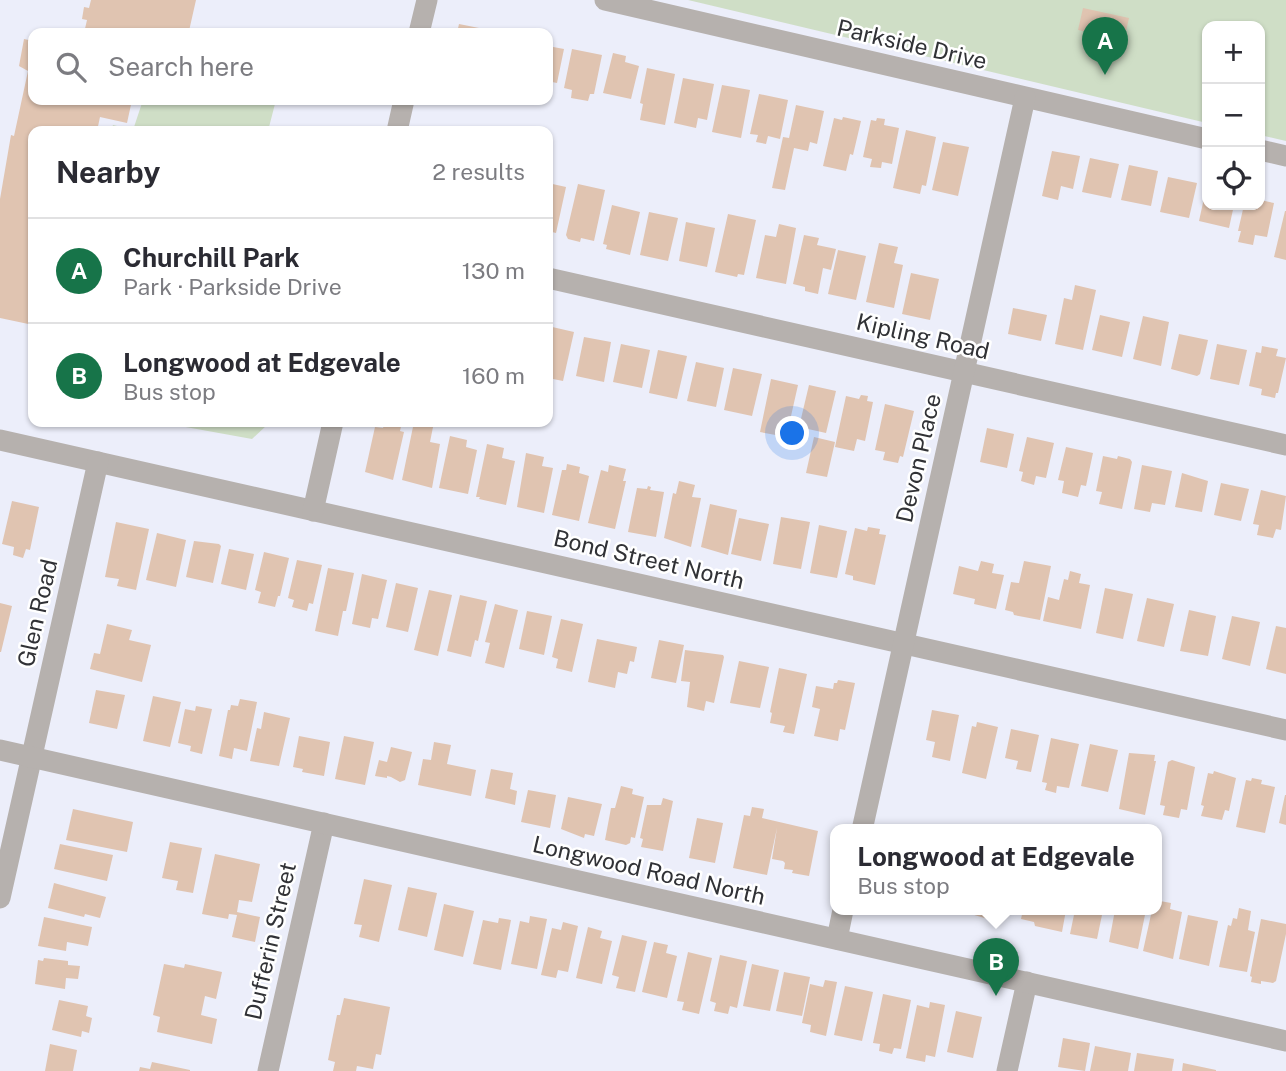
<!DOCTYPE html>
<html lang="en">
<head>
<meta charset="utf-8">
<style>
	:root { --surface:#fff; --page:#f2f2f3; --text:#2b2b33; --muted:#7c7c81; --line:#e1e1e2; --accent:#177449 }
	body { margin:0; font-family:"Public Sans",sans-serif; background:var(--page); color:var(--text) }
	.controls { position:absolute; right:21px; top:21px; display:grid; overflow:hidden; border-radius:14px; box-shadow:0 2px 5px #0004 }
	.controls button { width:63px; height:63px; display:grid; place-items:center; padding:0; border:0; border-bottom:2px solid var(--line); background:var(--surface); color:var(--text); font:35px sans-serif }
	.you { position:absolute; left:793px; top:434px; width:24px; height:24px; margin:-18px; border:5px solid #fff; border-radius:50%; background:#1a73e8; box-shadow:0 0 0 10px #1a73e833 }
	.badge { display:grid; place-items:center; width:46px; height:46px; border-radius:50%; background:var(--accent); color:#fff; font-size:23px; font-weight:700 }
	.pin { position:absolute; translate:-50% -58px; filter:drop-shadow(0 2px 4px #0008) }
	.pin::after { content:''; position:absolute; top:37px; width:24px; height:21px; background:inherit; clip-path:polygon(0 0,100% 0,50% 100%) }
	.popup { position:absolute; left:830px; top:824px; width:332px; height:91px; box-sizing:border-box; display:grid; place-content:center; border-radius:14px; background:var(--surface); filter:drop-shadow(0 2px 5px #0005); font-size:23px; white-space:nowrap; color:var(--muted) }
	.popup b { font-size:26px; color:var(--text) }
	.popup::after { content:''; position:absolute; left:50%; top:100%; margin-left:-14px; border:14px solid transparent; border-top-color:var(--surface) }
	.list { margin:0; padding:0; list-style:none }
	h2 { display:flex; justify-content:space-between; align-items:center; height:91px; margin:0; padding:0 28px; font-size:30px }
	h2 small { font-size:23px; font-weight:400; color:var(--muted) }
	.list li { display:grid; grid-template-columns:46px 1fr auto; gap:21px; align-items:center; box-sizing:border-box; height:105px; padding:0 28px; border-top:2px solid var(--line) }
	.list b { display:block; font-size:26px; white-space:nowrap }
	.list p { margin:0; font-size:23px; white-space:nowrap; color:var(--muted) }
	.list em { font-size:23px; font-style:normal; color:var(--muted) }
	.icon { flex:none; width:38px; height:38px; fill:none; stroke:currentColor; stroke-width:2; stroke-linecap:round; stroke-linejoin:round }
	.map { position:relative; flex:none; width:1286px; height:1071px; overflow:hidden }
	.search { position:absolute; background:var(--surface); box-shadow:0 2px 5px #0004; left:28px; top:28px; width:525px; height:77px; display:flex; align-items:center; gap:18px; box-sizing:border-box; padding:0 24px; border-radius:14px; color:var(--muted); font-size:26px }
	.panel { position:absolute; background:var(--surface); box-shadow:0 2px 5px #0004; left:28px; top:126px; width:525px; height:301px; border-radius:14px }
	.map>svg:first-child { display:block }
	.green { fill:#cfdec6 }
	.building { fill:#e0c4b1 }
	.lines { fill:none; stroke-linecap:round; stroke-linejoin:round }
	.minor { stroke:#b6b1ae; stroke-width:21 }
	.tertiary { stroke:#b6b1ae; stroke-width:21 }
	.labels { text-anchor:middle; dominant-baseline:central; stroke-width:5; stroke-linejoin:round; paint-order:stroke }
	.street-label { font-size:23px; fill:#313236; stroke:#fff }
</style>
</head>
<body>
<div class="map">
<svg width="1286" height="1071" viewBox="0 0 1286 1071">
	<rect width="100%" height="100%" fill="#eceefa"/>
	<g class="green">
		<polygon points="688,0 1286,0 1286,141 1260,135 1260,26 1207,26 1207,123"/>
		<polygon points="143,100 276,100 268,131 111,131 113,125 133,130"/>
		<polygon points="158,422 268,422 267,425 252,439"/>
	</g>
	<g class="building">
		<polygon points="91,0 196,0 189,31 175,28 174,33 84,33 87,20 82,19 84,7 89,8"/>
		<polygon points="1083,8 1129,18 1124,40 1078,30"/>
		<polygon points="459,24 489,30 488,33 457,33"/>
		<polygon points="24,39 33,41 33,100 132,100 127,123 100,117 97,131 33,131 33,325 0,318 0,199 11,135 14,136 28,71 19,66"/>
		<polygon points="548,46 564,49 557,83 552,82 549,96"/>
		<polygon points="572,49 602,55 594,94 590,94 588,101 571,98 572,90 564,88"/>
		<polygon points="613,53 626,56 625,62 639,66 631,99 603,93"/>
		<polygon points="647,68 675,74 665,125 640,120 643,104 640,103"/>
		<polygon points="683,78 714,84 707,120 698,118 696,128 674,123"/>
		<polygon points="722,85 750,90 741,138 712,132"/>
		<polygon points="759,94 788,100 780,139 768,136 766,144 756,142 758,135 750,134"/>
		<polygon points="796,105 824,111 817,144 810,142 808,151 794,148 785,190 772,188 783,137 789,138"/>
		<polygon points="843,117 861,121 853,155 850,154 846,171 823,166 834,118 842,120"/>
		<polygon points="877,118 885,119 884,125 899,128 892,164 882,162 881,168 870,167 872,159 863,157 871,120 876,121"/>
		<polygon points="906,130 936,137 926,186 922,185 920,194 893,188"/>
		<polygon points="943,142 969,147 958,196 932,190"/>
		<polygon points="1052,151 1080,156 1073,189 1061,186 1058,200 1042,196"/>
		<polygon points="1090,158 1119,164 1111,198 1082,192"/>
		<polygon points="1129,165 1158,171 1151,206 1121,200"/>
		<polygon points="1168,177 1197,183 1189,218 1160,212"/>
		<polygon points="548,183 566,187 556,233 548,231"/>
		<polygon points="578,184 605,190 594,241 581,238 580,242 568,239 566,235"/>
		<polygon points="1206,189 1207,205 1234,205 1229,228 1199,221"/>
		<polygon points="1260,200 1274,203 1267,237 1255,235 1253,245 1238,242 1241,231 1238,231 1244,205 1260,205"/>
		<polygon points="612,205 640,212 630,255 606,249 607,245 603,244"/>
		<polygon points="1285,211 1286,211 1286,260 1274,257"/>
		<polygon points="649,212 678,218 668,261 640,255"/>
		<polygon points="728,214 756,220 744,275 738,274 737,277 715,272"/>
		<polygon points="686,222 715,228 707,267 679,261"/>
		<polygon points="779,224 796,228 786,284 756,278 765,235 776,237"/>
		<polygon points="804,235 819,238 817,245 836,249 831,270 823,268 818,294 805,291 805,287 793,284"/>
		<polygon points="879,243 898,247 894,263 903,265 894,308 866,302"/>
		<polygon points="838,250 866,256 856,300 828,294"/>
		<polygon points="911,273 939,279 930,320 902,314"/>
		<polygon points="1075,285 1096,290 1083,350 1055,344 1064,298 1072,300"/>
		<polygon points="1013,308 1047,315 1041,341 1008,334"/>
		<polygon points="1100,315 1130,322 1122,357 1092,350"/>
		<polygon points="1143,316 1169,322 1161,366 1133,359"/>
		<polygon points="548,326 574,332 563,381 548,378"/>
		<polygon points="1179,334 1208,340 1200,374 1197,376 1171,369"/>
		<polygon points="584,337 611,342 604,382 576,376"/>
		<polygon points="621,344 650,350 642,388 613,382"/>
		<polygon points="1217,344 1247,350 1239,385 1210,379"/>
		<polygon points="1262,346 1278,349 1276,356 1286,358 1278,393 1276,393 1275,398 1261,395 1262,389 1249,386 1256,352 1261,353"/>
		<polygon points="658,350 687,356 677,399 649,393"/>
		<polygon points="696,362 724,368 716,407 687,401"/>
		<polygon points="733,368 762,374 752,416 724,410"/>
		<polygon points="771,379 798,385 789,425 784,423 781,436 760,432"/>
		<polygon points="809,385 836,391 826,433 799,427"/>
		<polygon points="861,395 868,396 867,401 873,402 865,441 857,439 854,451 835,447 846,396 859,399"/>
		<polygon points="885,404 914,411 903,457 900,456 898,463 883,460 885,452 875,450"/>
		<polygon points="385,422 402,422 400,431 404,432 393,480 365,472 375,427 383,428"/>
		<polygon points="414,422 434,422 430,442 440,444 432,488 402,480"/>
		<polygon points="987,428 1014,434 1007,468 980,462"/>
		<polygon points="450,436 467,440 466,447 477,450 468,494 439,488"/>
		<polygon points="814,437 835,442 827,477 806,473"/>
		<polygon points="1027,437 1054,443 1046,478 1036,476 1034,485 1021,481 1023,472 1019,471"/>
		<polygon points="487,444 504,448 502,458 515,461 506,505 479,499 480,497 476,497"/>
		<polygon points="1066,447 1093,453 1086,486 1081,485 1078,497 1062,493 1064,481 1058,480"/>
		<polygon points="526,453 544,457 542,466 553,468 544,513 517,507"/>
		<polygon points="1103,456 1117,459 1118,456 1130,459 1132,462 1122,509 1099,504 1102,492 1096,491"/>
		<polygon points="567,464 580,467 579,473 589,476 579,521 552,515 562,470 566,470"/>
		<polygon points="609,465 626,469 623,481 626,481 615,529 588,523 601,470 608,472"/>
		<polygon points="1142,465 1172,471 1165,505 1152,503 1150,512 1134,509"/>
		<polygon points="1182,473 1208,481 1202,512 1175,507"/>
		<polygon points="679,481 695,485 692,497 701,498 691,547 664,538 673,493 676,494"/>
		<polygon points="1221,483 1249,489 1241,521 1214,515"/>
		<polygon points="648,486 651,487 650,490 664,492 656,537 628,532 637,488 647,489"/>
		<polygon points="1261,490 1286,496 1281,530 1276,529 1273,538 1257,535 1259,525 1253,524"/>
		<polygon points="12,501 39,507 30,550 26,549 23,558 13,555 14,547 2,544"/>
		<polygon points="710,504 737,510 728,555 701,547"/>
		<polygon points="781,517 810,522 801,569 773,564"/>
		<polygon points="739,518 769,524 761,561 731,554"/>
		<polygon points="116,522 149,529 136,590 117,586 119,579 105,577"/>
		<polygon points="819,525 847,531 837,578 810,573"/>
		<polygon points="868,527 880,529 879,534 886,535 875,585 853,580 853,576 845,574 855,528 867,531"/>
		<polygon points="157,533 186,540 176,587 146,580"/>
		<polygon points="194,541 219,544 221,546 213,583 186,577"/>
		<polygon points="229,549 254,554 246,590 221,584"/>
		<polygon points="264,552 289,558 280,596 278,596 275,607 258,603 261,592 255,590"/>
		<polygon points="297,560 322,565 313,604 309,603 307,611 292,607 294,600 288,598"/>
		<polygon points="981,561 994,564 992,573 1004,575 996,609 974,604 975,599 953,594 959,566 978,571"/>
		<polygon points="1024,561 1051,566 1040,620 1014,615 1013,612 1005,610 1011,582 1019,583"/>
		<polygon points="328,568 354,573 346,611 343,611 338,636 315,631"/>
		<polygon points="1070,571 1081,574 1079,583 1090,585 1081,629 1043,621 1048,597 1059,600 1064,579 1068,580"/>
		<polygon points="362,574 387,580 378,619 372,618 370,628 352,624"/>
		<polygon points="396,583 418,588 408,632 386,627"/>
		<polygon points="1105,588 1133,594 1123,639 1096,633"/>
		<polygon points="429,590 452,595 438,656 414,650"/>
		<polygon points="460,595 487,601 478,641 475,640 471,657 447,651"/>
		<polygon points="1147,598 1174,604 1164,647 1137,641"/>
		<polygon points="0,603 12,606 1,652 0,652"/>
		<polygon points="495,604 518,610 504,668 485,663 490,643 485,642"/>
		<polygon points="1189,610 1216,616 1208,656 1180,651"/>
		<polygon points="527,611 552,616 544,655 519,649"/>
		<polygon points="1232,616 1260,622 1250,666 1222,659"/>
		<polygon points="561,619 583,624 572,672 556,668 558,659 552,657"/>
		<polygon points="107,624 132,630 129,640 151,645 142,682 90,669 94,653 100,654"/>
		<polygon points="1276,626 1286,628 1286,674 1266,669"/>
		<polygon points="597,639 637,647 634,662 630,661 627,674 618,672 615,688 588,682"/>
		<polygon points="659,640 684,645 676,683 651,678"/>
		<polygon points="685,650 723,655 724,657 714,703 706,701 704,711 687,707 690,682 681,681"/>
		<polygon points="739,661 769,667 760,708 730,703"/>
		<polygon points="779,668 807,674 794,734 783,732 785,726 770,723 772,713 770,712"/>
		<polygon points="838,680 855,683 845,730 840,729 838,741 814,736 820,709 812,707 816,686 833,689 834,683 837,683"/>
		<polygon points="96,690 125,695 117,729 89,723"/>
		<polygon points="153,696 181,702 170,747 143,741"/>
		<polygon points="240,699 257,702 247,751 234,748 232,759 219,756 228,710 230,710 231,705 238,706"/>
		<polygon points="196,706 212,709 202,754 190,751 191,746 178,743 185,709 195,711"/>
		<polygon points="932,710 959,715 950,761 932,757 935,742 926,740"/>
		<polygon points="264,712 290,718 279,766 250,761 257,728 261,729"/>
		<polygon points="977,722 998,727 986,779 962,773 972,726 976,727"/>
		<polygon points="1011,729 1039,735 1031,772 1016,769 1018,761 1005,758"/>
		<polygon points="299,736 330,742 324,776 302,772 303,769 293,767"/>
		<polygon points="344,736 374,742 365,785 335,779"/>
		<polygon points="1051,738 1079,744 1069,788 1057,786 1056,793 1045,790 1047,783 1042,782"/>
		<polygon points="434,742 451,745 447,764 476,770 471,796 418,785 423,759 431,760"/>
		<polygon points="1090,744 1118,750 1108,792 1081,786"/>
		<polygon points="391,747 412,752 405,780 400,782 391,777 387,776 387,778 375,776 379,760 387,762"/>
		<polygon points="1129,753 1155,755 1154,761 1156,761 1145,815 1119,809"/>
		<polygon points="1172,760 1195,767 1187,810 1181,809 1179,818 1163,815 1165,806 1160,805 1168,762"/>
		<polygon points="491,769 513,773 510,789 517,791 515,805 485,798"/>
		<polygon points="1214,771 1236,778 1229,811 1225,810 1222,820 1201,816 1204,806 1201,805 1208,773 1213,774"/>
		<polygon points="1252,778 1262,780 1261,784 1275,787 1265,833 1236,827 1246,780 1251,781"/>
		<polygon points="621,786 633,789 632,794 644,797 635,838 631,837 630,843 626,845 605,840 611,808 615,808"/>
		<polygon points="528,790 556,795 550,828 521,822"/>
		<polygon points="1285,795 1286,795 1286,825 1279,823"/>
		<polygon points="568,797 602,804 594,836 585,834 584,838 561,829"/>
		<polygon points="663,798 673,801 663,851 641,847 643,839 640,838 647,805 661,805"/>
		<polygon points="752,807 764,809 762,818 818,831 809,876 792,873 793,870 784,869 785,863 783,861 772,859 777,828 767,875 733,868 744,815 750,816"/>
		<polygon points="73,809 133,822 127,852 66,840"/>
		<polygon points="697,818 723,823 715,863 689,858"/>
		<polygon points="170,842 202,848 193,893 176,890 178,881 162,878"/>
		<polygon points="60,844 113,855 107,881 54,869"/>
		<polygon points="215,854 260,864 252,902 239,900 237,912 260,917 255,942 232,937 237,915 229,914 228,919 202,914"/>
		<polygon points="364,879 392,885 379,942 359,937 362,925 354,924"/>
		<polygon points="54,883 106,897 100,918 85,914 84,917 48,908"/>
		<polygon points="408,887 437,893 427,937 398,930"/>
		<polygon points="1160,901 1171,903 1170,909 1182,912 1173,959 1143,951 1152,910 1157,910"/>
		<polygon points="444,904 474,911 463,957 434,950"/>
		<polygon points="1239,908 1251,911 1248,930 1255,932 1247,972 1219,967 1228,925 1231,926 1233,918 1237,919"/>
		<polygon points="972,910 1000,910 998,922 971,914"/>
		<polygon points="1023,910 1066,910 1062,932 1035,926 1034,922 1021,919"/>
		<polygon points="1075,910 1103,910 1097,939 1070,934"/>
		<polygon points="1115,910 1146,910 1138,949 1109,942"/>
		<polygon points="1188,915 1218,921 1209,966 1179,959"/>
		<polygon points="530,916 547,919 537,969 511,964 520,921 529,923"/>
		<polygon points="44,917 92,927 88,946 67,942 66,951 38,946"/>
		<polygon points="499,918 511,920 501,970 473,964 483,920 498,923"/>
		<polygon points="1261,919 1286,924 1286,934 1276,981 1273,983 1261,981 1261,984 1251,982 1252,977 1250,976"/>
		<polygon points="563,922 578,926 568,972 558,970 556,978 541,975 552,928 561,930"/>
		<polygon points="588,927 602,931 600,938 612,941 602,984 576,978"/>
		<polygon points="622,935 647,941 635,992 616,988 619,977 612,975"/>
		<polygon points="654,942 668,945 666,953 677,956 667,998 642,992"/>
		<polygon points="688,952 712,958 699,1014 682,1010 684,1002 677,1001"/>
		<polygon points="720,955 747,961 737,1008 730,1006 728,1014 714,1011 716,1003 710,1001"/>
		<polygon points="44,958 68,961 68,965 80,966 78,979 66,978 65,989 35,984 38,960 43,961"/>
		<polygon points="164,964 184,968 185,964 222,972 216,999 205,996 201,1015 217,1019 212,1044 157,1032 160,1017 153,1015"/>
		<polygon points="752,964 779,970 770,1011 743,1006"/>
		<polygon points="784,972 810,977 802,1016 776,1011"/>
		<polygon points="825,980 837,982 826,1036 810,1032 811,1025 802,1023 810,984 823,987"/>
		<polygon points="845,986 873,992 862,1041 834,1035"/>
		<polygon points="883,994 911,1000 901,1049 894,1048 892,1054 879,1051 880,1044 873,1043"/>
		<polygon points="344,998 390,1007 381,1055 376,1054 373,1069 357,1066 356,1071 333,1071 335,1062 328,1060 337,1015 340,1015"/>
		<polygon points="59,1000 88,1006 86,1016 92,1018 89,1033 82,1031 81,1037 52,1030"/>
		<polygon points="930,1002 945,1005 935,1057 926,1055 925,1062 906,1058 917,1005 929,1008"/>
		<polygon points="956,1011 982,1017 973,1058 947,1052"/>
		<polygon points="1063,1038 1090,1043 1085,1071 1058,1067"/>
		<polygon points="50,1044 77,1050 73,1071 45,1071"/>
		<polygon points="1095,1046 1131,1053 1128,1071 1090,1071"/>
		<polygon points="1137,1053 1174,1059 1172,1071 1134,1071"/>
		<polygon points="152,1062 190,1070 190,1071 139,1071 140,1067 150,1069"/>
		<polygon points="1183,1063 1216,1070 1216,1071 1182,1071"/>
	</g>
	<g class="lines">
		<g class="minor">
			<polyline points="605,0 1207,139"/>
			<polyline points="419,33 427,0"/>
			<polyline points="397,131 404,100"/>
			<polyline points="1260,150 1286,156"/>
			<polyline points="548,278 1286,445"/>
			<polyline points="0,440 1286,730"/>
			<polyline points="313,511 333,422"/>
			<polyline points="862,830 1025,98"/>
			<polyline points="0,898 98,462"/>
			<polyline points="837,939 843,910"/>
			<polyline points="268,1071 324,823"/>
			<polyline points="1007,1071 1027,982"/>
		</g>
		<polyline class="tertiary" points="0,750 1286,1041"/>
	</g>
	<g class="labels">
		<g class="street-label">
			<text transform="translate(912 44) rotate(13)">Parkside Drive</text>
			<text transform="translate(923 336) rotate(13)">Kipling Road</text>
			<text transform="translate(918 458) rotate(-77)">Devon Place</text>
			<text transform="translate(649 559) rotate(13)">Bond Street North</text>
			<text transform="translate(37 613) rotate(-77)">Glen Road</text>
			<text transform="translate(649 870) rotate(13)">Longwood Road North</text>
			<text transform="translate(270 941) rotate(-77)">Dufferin Street</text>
		</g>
	</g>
</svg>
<div class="controls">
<button>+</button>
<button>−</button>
<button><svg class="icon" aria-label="locate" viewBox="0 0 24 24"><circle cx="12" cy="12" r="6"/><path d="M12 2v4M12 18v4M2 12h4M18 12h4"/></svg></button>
</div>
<div class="you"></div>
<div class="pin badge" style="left:1105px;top:75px">A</div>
<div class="pin badge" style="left:996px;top:996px">B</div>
<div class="popup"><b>Longwood at Edgevale</b>Bus stop</div>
<div class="search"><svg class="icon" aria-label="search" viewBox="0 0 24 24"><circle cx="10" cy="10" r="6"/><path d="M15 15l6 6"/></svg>Search here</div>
<section class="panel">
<h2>Nearby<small>2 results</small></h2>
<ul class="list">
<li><span class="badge">A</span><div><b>Churchill Park</b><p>Park · Parkside Drive</p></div><em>130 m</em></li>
<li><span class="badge">B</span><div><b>Longwood at Edgevale</b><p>Bus stop</p></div><em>160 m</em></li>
</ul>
</section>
</div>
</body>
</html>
